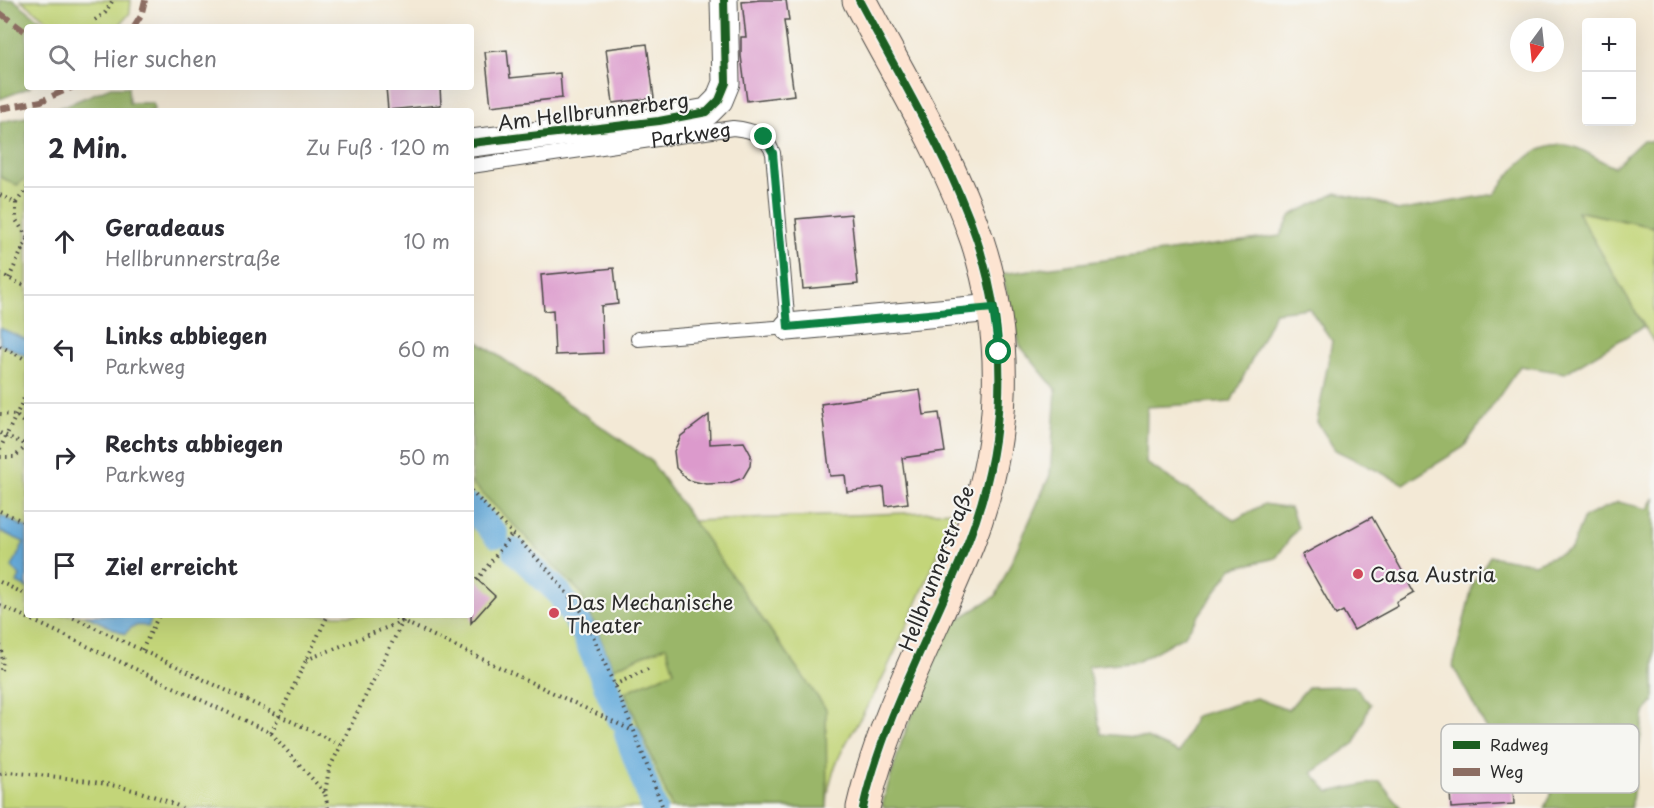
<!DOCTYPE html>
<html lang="de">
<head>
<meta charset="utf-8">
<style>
	:root { --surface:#fff; --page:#f7f7f7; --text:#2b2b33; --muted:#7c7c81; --line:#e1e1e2 }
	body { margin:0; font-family:"Playpen Sans",sans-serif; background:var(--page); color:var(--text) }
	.controls { position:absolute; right:18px; top:18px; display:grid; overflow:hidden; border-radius:6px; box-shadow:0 6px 24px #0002 }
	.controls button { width:54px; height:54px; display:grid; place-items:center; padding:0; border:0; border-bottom:2px solid var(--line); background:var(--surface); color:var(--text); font:30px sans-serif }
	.compass { position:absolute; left:1510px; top:18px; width:54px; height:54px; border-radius:50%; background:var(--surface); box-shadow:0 6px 24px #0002; rotate:195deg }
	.stop { position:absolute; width:18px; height:18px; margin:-14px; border:4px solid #0b8043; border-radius:50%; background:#fff }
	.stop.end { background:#0b8043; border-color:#fff; box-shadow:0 2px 6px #0008 }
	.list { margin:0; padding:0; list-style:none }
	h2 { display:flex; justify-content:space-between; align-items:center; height:78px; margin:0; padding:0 24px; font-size:26px }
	h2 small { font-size:20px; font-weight:400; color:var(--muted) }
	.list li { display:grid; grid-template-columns:39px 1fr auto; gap:18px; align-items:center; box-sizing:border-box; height:108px; padding:0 24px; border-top:2px solid var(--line) }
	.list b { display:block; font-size:22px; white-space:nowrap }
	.list p { margin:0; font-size:20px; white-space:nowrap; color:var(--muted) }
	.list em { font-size:20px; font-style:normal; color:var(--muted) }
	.icon { flex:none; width:33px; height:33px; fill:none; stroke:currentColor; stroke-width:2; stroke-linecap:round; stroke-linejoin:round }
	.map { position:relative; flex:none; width:1654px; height:808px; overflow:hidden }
	.search { position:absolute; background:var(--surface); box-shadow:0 6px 24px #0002; left:24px; top:24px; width:450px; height:66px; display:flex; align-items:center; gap:15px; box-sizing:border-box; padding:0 21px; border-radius:6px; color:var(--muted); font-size:22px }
	.panel { position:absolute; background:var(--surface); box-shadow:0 6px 24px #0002; left:24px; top:108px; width:450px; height:510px; border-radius:6px }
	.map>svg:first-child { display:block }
	.green { fill:#c3d579; stroke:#778052; stroke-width:1.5 }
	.forest { fill:#9ab669; stroke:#62704a; stroke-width:1.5 }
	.water { fill:#66acdc; stroke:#486c84; stroke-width:1.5 }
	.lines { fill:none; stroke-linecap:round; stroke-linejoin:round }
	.canal { stroke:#66acdc; stroke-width:26 }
	.building { fill:#dc9acc }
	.lane-casing { stroke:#494845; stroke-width:16 }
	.street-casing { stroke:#494845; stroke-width:29 }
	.secondary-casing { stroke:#494845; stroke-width:35 }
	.path { stroke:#494845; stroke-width:4; stroke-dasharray:1.5 4.5; stroke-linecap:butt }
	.lane { stroke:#fff; stroke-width:14 }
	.street { stroke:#fff; stroke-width:27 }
	.secondary { stroke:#fde4d1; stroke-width:33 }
	.quiet { stroke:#8d6e63; stroke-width:6; stroke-dasharray:12 6; stroke-linecap:butt }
	.cycleway-casing { stroke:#f6f6f2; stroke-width:11 }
	.cycleway { stroke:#1b5e20; stroke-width:8 }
	.route { stroke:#0b8043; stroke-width:8 }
	.poi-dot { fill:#d1495b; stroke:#f6f6f2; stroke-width:2 }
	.labels { text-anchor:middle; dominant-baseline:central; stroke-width:4.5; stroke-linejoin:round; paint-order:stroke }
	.street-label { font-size:20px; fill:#2b2b2b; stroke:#f6f6f2 }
	.poi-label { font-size:20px; fill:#2b2b2b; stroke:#f6f6f2; text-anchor:start }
	.key { fill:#f6f6f2; stroke:#b9b9b6; stroke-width:1.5 }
	.key-label { font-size:16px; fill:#2b2b2b }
</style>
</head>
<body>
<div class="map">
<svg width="1654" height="808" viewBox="0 0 1654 808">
	<rect width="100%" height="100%" fill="#f6f6f2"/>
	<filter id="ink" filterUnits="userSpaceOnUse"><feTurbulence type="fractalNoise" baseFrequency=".0167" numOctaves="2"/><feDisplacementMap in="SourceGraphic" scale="12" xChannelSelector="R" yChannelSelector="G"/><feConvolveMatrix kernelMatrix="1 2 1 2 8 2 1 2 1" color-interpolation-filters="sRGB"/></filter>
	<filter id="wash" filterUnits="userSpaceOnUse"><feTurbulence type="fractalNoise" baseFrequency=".008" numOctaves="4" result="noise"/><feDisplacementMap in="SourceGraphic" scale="24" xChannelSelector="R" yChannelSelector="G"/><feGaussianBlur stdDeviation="1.35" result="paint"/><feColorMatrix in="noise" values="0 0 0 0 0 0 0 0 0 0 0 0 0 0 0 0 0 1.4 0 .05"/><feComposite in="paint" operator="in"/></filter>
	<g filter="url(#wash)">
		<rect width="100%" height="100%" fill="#f3e9d6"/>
		<g class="green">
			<polygon points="21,0 131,0 130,13 118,27 56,27"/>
			<path d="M 27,117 L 27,615 L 471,615 L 471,337 L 650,460 L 693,521 L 957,511 C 932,567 909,624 882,679 C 862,722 827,759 827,808 L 0,808 L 0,122 Z"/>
			<polygon points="1576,211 1654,227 1654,343"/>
		</g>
		<g class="forest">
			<polygon points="0,0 14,0 49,27 27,27 27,87 31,87 0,99"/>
			<polygon points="111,87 128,87 129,103 153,103 154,111 52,111"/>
			<polygon points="27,117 27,177 17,185 0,177 0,122"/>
			<path d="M 1642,141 L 1654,141 L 1654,227 L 1577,211 L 1644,326 L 1565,373 L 1520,366 L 1464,447 L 1404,484 L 1335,450 L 1317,422 L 1332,341 L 1309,308 L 1275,312 L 1231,402 L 1147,407 L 1146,463 L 1235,520 L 1264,504 L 1290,508 L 1298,527 L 1276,558 L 1232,568 L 1185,635 L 1139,661 L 1088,666 L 1101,734 L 1147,738 L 1179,753 L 1195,716 L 1256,698 L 1288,710 L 1308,687 L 1354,686 L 1370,704 L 1355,743 L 1312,773 L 1329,792 L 1380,781 L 1401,808 L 885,808 L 882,805 L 902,740 L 949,625 L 996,596 L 1050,475 L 1056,390 L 1020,346 L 1002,274 L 1280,236 L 1291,215 L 1336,193 L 1385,204 L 1397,211 L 1495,194 C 1512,169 1541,133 1577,148 C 1590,153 1601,162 1614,167 Z"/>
			<polygon points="471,337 650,460 826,709 827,808 672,808 625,692 674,671 666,646 613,668 581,593 471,482"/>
			<polygon points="1654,499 1654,702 1644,713 1631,808 1544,808 1574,743 1487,730 1453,666 1473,583 1490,556 1534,564 1571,549 1584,517 1618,502 1648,509"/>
		</g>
		<g class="water">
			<polygon points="0,328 27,340 27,356 0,344"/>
			<polygon points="0,515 27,528 27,588 17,583 20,576 12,567 24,542 0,531"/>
			<path d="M 85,615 L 153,615 L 148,627 C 137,624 132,625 125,634 Z"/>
		</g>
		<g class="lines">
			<g class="canal">
				<polyline points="471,507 496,535"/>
				<polyline points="515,551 559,593 584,633 620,718"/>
				<polyline points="627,734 654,808"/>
			</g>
		</g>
		<g id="blocks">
			<g class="building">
				<polygon points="760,0 786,0 789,21 784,21 794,95 747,101 741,56 741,37 746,37 742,2"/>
				<polygon points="647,44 654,98 613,103 606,49"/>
				<polygon points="507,50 510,78 560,73 562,98 491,106 485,52"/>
				<polygon points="386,87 440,87 441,105 388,110"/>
				<polygon points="851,214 858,284 803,289 796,219"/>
				<polygon points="614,268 618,304 601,306 603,353 555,355 553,310 544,311 541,275"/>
				<polygon points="920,390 924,415 939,413 945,452 902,458 908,503 886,506 884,487 847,492 845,475 830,476 821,404"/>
				<polygon points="709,415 710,444 744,442 751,455 750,466 743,478 729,483 706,484 688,480 676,468 674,451 681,436"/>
				<polygon points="1372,517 1414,592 1396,602 1398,606 1354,630 1343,611 1336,615 1302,555"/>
				<polygon points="471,574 495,596 471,623"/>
				<polygon points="1512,772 1514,804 1451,808 1449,776"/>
			</g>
		</g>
	</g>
	<g filter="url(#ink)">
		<use href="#blocks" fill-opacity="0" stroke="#494845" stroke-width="1.5"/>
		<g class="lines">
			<g class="lane-casing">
				<g id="lane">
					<path id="s1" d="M 471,166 L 733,128 C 753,130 765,134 773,153 L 788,327 L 638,339"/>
				</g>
			</g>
			<g class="street-casing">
				<g id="street">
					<polyline points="471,143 659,121 707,112 719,100 726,83 724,0"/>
					<polyline points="788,327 993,308"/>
				</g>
			</g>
			<g class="secondary-casing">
				<path id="secondary" d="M 859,0 C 900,78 949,157 977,240 C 1010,340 1006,445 968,542 C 933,630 884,716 863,808"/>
			</g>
			<g class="path">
				<polyline points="95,20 105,13 113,0"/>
				<polyline points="0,195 16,203 16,220 27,237"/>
				<polyline points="16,203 27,188"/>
				<polyline points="27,239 22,250 27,252"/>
				<polyline points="0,274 27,287"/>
				<polyline points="9,278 22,250"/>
				<polyline points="0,346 27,360"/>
				<polyline points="0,414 16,415 27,426"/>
				<polyline points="0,433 27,445"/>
				<polyline points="0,449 27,392"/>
				<polyline points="0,457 14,457 27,446"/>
				<polyline points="471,491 547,569 583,613 634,731 663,808"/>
				<polyline points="0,511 27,523"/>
				<polyline points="477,580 512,534"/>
				<polyline points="0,582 27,595"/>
				<polyline points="0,605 271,733 325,793"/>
				<polyline points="68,615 341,745"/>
				<polyline points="390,615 633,731"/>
				<polyline points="0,645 3,661 0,674"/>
				<polyline points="142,650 159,615"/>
				<polyline points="306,660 403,621 401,615"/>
				<polyline points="614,685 648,669"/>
				<polyline points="271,733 328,615"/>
				<path d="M 0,774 L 9,772 C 67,778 129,782 182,808"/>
				<polyline points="328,808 325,793 329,769 406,615"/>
			</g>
			<use href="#lane" class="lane"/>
			<use href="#street" class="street"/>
			<use href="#secondary" class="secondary"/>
			<g class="quiet">
				<polyline points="0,13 27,33"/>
				<polyline points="134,27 141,16 145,0"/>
				<polyline points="0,109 41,101 73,87"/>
			</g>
			<g class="cycleway-casing">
				<g id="cycleway">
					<path d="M 859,0 C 900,78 949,157 977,240 C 1010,340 1006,445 968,542 C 933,630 884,716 863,808"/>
					<polyline points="471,143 659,121 707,112 719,100 726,83 724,0"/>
				</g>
			</g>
			<use href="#cycleway" class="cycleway"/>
		</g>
	</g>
	<g class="lines" filter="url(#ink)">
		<polyline class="route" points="764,137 773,153 788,327 993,308 999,352"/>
	</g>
	<g class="poi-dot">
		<circle cx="1358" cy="574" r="6"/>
		<circle cx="554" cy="613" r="6"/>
	</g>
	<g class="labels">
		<g class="street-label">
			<text transform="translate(593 111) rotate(-7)">Am Hellbrunnerberg</text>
			<text stroke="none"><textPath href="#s1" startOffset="222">Parkweg</textPath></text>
			<text transform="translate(936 568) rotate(-69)">Hellbrunnerstraße</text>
		</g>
		<g class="poi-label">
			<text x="1370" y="574">Casa Austria</text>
			<text x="566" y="602">Das Mechanische<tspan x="566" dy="23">Theater</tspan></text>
		</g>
	</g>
	<rect x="1441" y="724" width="198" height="69" rx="9" class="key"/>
	<rect x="1453" y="741" width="27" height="8" fill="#1b5e20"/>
	<rect x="1453" y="768" width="27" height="8" fill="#8d6e63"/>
	<g class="key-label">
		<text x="1490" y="751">Radweg</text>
		<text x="1490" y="778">Weg</text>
	</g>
</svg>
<div class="controls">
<button>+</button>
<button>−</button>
</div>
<svg class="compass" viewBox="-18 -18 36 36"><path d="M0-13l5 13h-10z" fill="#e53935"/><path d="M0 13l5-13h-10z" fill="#7c7c81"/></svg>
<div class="stop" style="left:999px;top:352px"></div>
<div class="stop end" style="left:764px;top:137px"></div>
<div class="search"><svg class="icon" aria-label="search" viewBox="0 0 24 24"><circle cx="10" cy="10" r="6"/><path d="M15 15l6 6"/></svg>Hier suchen</div>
<section class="panel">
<h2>2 Min.<small>Zu Fuß · 120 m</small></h2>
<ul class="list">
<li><svg class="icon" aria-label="ahead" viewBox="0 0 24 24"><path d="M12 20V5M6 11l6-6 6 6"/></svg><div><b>Geradeaus</b><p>Hellbrunnerstraße</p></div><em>10 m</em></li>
<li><svg class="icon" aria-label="left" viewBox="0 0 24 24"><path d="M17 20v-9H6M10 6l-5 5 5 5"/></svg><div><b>Links abbiegen</b><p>Parkweg</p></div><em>60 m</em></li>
<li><svg class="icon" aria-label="right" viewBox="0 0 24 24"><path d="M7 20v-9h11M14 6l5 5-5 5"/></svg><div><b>Rechts abbiegen</b><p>Parkweg</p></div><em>50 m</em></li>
<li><svg class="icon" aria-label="arrive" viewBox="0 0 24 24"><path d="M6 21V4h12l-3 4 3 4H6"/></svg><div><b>Ziel erreicht</b></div></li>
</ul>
</section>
</div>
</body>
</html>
